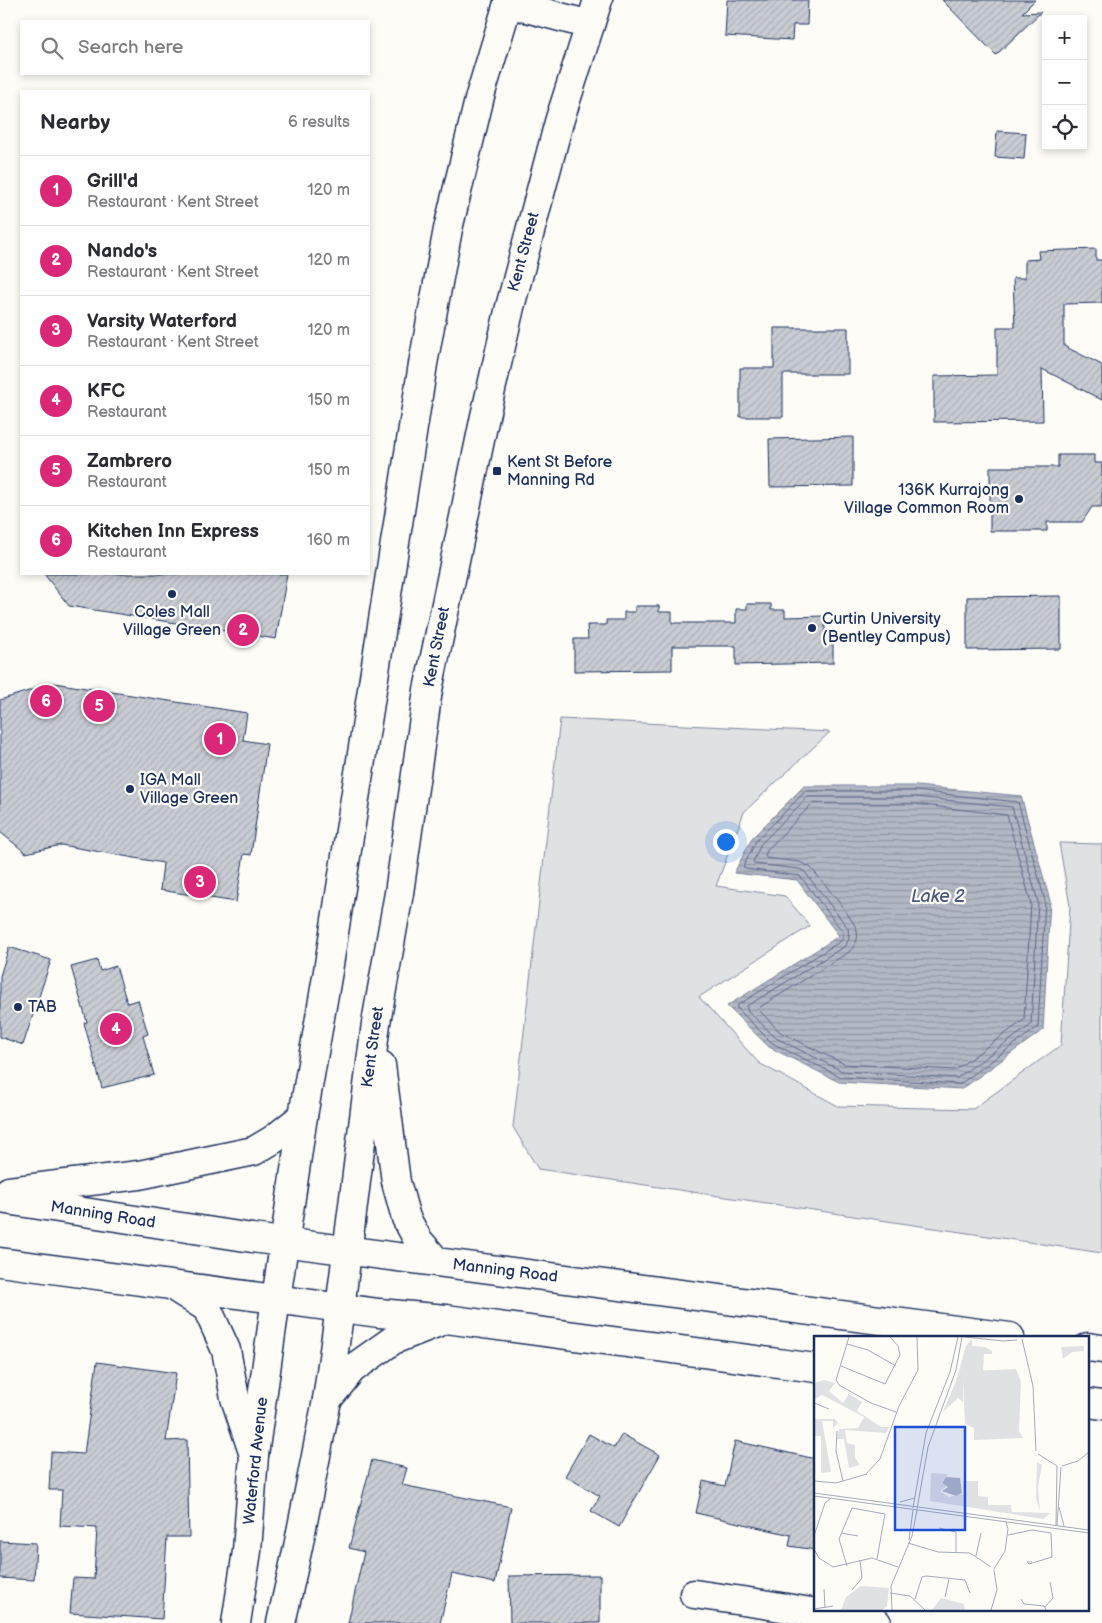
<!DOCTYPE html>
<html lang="en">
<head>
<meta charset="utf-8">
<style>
	:root { --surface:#fff; --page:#f7f7f7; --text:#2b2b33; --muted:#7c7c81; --line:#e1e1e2; --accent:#db2777 }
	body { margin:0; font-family:"Balsamiq Sans",sans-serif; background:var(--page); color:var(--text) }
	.controls { position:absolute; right:15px; top:15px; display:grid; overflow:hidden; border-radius:0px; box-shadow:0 2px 8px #0003 }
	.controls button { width:45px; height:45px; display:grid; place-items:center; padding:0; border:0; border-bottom:1px solid var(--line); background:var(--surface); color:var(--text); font:25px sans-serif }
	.you { position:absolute; left:725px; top:841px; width:18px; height:18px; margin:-12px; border:4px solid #fff; border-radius:50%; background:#1a73e8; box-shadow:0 0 0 8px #1a73e833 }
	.badge { display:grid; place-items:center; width:32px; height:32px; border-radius:50%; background:var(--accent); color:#fff; font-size:16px; font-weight:700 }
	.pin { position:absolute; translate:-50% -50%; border:2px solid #fff; box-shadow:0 1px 5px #0006 }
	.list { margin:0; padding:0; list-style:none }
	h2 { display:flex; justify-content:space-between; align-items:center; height:65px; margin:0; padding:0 20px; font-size:21px }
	h2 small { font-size:16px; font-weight:400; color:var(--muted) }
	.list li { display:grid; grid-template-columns:32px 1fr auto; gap:15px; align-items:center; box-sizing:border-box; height:70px; padding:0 20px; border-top:1px solid var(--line) }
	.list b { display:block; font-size:19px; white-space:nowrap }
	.list p { margin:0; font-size:16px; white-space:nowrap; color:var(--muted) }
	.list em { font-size:16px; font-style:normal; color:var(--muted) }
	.icon { flex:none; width:28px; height:28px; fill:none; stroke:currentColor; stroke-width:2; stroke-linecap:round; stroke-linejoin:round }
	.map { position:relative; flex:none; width:1102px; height:1623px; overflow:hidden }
	.search { position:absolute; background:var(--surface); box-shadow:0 2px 8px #0003; left:20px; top:20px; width:350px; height:55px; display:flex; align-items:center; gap:12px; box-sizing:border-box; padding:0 18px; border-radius:0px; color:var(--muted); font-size:19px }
	.panel { position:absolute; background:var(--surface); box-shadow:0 2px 8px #0003; left:20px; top:90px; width:350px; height:485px; border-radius:0px }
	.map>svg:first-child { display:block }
	.grass { fill:#e0e1e3; stroke:#7e88a0 }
	.water { fill:url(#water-rules); stroke:#76819c }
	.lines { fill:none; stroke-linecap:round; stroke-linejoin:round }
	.shore { stroke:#586687; stroke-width:1 }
	.building { fill:url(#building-hatch); stroke:#1b2f5e }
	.minor-casing { stroke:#1b2f5e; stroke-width:31 }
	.major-casing { stroke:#1b2f5e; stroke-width:31 }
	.minor { stroke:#fdfcf7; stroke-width:28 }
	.major { stroke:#fdfcf7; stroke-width:28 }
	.poi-dot { fill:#1b2f5e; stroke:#fdfcf7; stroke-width:2 }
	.labels { text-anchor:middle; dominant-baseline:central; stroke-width:4.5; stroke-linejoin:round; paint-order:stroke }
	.street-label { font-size:16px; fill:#1b2f5e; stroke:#fdfcf7 }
	.poi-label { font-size:16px; fill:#1b2f5e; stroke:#fdfcf7; text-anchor:start }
	.water-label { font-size:18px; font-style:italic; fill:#49587d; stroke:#fdfcf7 }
	.inset-road { fill:none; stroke:#a3aaba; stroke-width:1 }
	.view { fill:#1d4ed8; fill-opacity:0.15; stroke:#1d4ed8; stroke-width:2.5 }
	.inset-edge { fill:none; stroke:#1b2f5e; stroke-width:2.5 }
</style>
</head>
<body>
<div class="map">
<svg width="1102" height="1623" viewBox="0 0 1102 1623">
	<defs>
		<pattern id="water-rules" width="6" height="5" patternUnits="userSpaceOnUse" patternTransform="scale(1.25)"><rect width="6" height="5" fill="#b3b8c5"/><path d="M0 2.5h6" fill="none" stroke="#9196a3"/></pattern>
		<pattern id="building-hatch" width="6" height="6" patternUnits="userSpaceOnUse" patternTransform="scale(1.25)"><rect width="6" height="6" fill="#c9ccd3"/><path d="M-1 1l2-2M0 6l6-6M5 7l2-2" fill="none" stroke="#acb0b8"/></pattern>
	</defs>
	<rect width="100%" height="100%" fill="#fdfcf7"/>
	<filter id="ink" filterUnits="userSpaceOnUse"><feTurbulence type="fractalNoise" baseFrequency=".02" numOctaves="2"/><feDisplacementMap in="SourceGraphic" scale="10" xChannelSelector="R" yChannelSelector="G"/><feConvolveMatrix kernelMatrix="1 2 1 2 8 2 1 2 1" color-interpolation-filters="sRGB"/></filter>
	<g filter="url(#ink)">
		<polygon class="grass" points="560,719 830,732 744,812 716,886 785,896 810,926 699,997 759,1063 838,1106 973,1109 1061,1045 1070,906 1059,843 1102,844 1102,1253 538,1169 513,1127"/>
		<polygon class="water" points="804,786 916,786 1021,796 1050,901 1043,1030 962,1089 839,1082 769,1047 727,1006 839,936 797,880 734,873 752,838"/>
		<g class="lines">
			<g class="shore">
				<polygon points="806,791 916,791 1018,802 1045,901 1038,1027 960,1084 841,1077 772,1043 737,1008 738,1005 841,941 843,937 843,932 800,876 746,869 743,867 756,841"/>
				<polygon points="808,797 916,797 1012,807 1038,902 1031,1025 957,1078 842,1071 776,1038 747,1010 747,1006 845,946 849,939 848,928 804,871 799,869 755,864 753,862 761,844"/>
				<path d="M 915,804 L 1007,815 L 1031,903 L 1024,1020 L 955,1070 L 844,1064 L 780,1032 L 759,1010 L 760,1007 L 849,952 C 855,946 859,939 857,931 C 855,920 819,877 810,867 L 800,862 L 766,858 L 765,855 L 768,849 L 812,804 Z"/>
			</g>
		</g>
		<g class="building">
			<polygon points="727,0 808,0 807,25 793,25 792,40 725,36"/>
			<polygon points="942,0 1035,0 1022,13 1041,12 996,55"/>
			<polygon points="997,131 1026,133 1024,159 995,157"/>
			<polygon points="1096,249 1096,260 1102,260 1102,303 1064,304 1064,346 1102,365 1102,400 1042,369 1043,421 934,422 934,376 997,375 997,327 1015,327 1013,278 1025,278 1025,260 1039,259 1038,251"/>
			<polygon points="774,328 848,328 848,374 783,374 783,417 740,417 740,368 774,368"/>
			<polygon points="853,437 853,486 770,487 769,439"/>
			<polygon points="1058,455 1094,455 1094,463 1102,463 1102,507 1092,507 1082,522 1047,522 1047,531 990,531 990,467 1058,467"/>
			<polygon points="44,574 287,574 276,639 69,606"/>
			<polygon points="1061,596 1061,649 967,650 967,597"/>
			<polygon points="747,604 771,604 771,610 785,610 785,617 825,616 825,634 833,633 833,663 736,665 736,646 672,646 672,670 574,671 574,639 588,639 587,625 606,625 606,620 624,620 624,612 635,612 635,606 659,606 659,612 672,612 672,623 736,623 736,609 747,609"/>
			<polygon points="54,683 247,713 243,740 267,744 251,855 244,854 236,902 160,890 163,863 61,845 26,853 0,832 0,700"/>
			<polygon points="9,947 51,960 23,1045 0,1037 0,976"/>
			<polygon points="97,960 100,971 116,966 127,1003 138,1000 148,1034 143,1036 154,1075 102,1088 84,1023 87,1022 71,967"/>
			<polygon points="97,1362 176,1373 166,1441 187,1440 189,1537 167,1537 162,1619 70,1613 73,1578 94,1579 97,1528 60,1526 62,1490 49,1490 51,1452 84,1454"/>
			<polygon points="589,1434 614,1448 622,1434 660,1455 619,1527 591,1511 600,1496 565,1476"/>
			<polygon points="735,1441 816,1459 816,1550 789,1546 791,1535 696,1513 703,1481 725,1486"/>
			<polygon points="372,1460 407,1468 402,1485 511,1507 495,1583 452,1574 440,1623 348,1623 364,1552 349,1548"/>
			<polygon points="0,1541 36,1543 34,1580 0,1578"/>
			<polygon points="600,1575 600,1623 510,1623 509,1576"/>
		</g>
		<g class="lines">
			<g class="minor-casing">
				<g id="minor">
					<polyline points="694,1594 763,1604 877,1623"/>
					<polyline points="236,1623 247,1551 254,1455 276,1299"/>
					<polyline points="281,1623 298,1547 327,1400 340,1308"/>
				</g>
			</g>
			<g class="major-casing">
				<g id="major">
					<polyline points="508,3 590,25"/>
					<polyline points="381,1065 396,1182 406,1218 418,1240 437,1262"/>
					<polyline points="9,1191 139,1175 254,1151 274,1139 303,1116"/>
					<polyline points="0,1199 252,1238 1010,1337"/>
					<polyline points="0,1262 379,1313 446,1319 816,1368"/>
					<polyline points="177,1289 207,1308 226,1350 235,1398 254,1455"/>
					<polyline points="276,1299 303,1116 328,971 423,364 448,229 480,96 509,0"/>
					<polyline points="340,1308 376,1023 399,893 428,690 485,416 510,307 559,122 598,0"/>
					<polyline points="1088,1347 1102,1349"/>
					<polyline points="327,1400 352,1369 393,1340 439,1322"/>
					<polyline points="1088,1403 1102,1405"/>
				</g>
			</g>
			<use href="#minor" class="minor"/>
			<use href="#major" class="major"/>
		</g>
	</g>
	<g class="poi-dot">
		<rect x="492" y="466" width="10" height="10" rx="2.5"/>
		<circle cx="1019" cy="499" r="5"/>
		<circle cx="172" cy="594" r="5"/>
		<circle cx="812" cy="628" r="5"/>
		<circle cx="130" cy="789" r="5"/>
		<circle cx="18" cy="1007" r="5"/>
	</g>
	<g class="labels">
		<g class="street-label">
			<text transform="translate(524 252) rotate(-75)">Kent Street</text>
			<text transform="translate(437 647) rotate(-79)">Kent Street</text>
			<text transform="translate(373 1047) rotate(-82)">Kent Street</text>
			<text transform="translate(103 1215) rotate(9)">Manning Road</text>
			<text transform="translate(505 1271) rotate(7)">Manning Road</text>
			<text transform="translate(256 1461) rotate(-84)">Waterford Avenue</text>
		</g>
		<g class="poi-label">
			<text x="507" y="462">Kent St Before<tspan x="507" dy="18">Manning Rd</tspan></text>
			<text x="1009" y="490" text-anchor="end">136K Kurrajong<tspan x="1009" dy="18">Village Common Room</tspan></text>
			<text x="172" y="612" text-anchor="middle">Coles Mall<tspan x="172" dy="18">Village Green</tspan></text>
			<text x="822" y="619">Curtin University<tspan x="822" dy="18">(Bentley Campus)</tspan></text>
			<text x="140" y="780">IGA Mall<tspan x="140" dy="18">Village Green</tspan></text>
			<text x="28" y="1007">TAB</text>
		</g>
		<g class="water-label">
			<text x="938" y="896">Lake 2</text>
		</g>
	</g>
	<g transform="translate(814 1336)">
		<rect width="275" height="275" fill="#fdfcf7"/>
		<path d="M 158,3 L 158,10 L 171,11 L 178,15 L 178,18 L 170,18 L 169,35 L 156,35 L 149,43 L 149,66 L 144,62 L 129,76 L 142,45 L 152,10 ZM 223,126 L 228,129 L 224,151 L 226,175 L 222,162 ZM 117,137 L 134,138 L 127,147 L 133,150 L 126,155 L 135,161 L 149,158 L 149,145 L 164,145 L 164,160 L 174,161 L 174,169 L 197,169 L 198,176 L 236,177 L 229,183 L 116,165 Z" fill="#e0e1e3"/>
		<path d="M 270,10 L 270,15 L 258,16 L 249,23 L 247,11 ZM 202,33 L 207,46 L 205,95 L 209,102 L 160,104 L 160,92 L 151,88 L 149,43 L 156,35 ZM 10,44 L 21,47 L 15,55 L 29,67 L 35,58 L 48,66 L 43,75 L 67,91 L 75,91 L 72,97 L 31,94 L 33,107 L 41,109 L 41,122 L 46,129 L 35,132 L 30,103 L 23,103 L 25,93 L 44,92 L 50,81 L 8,59 L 0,64 L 0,47 ZM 0,83 L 21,83 L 24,87 L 19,92 L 19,85 L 8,85 L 17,136 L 7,137 L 7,100 L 0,100 ZM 47,250 L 75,252 L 73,270 L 68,274 L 27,274 L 32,261 ZM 127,262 L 150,268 L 151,274 L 118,274 Z" fill="#e0e1e3"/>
		<path d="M 132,141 L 146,142 L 148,157 L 142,160 L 128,155 L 134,151 L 128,147 Z" fill="#b3b8c5"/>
		<path class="inset-road" d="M 35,1 L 22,44 L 25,49 L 57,67 L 82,76M 151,1 L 189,5 L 203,4M 208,3 L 219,50 L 222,115M 33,8 L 54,14 L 82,30M 27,30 L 71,48 L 86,19 L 84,10 L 76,1M 0,67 L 15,73M 23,95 L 22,115 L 29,145M 224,118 L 243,130M 248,130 L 264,125 L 275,116M 52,138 L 66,123 L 85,70 L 104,34 L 103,1M 0,145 L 22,147 L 53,138M 0,157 L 275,194M 0,160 L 275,197M 86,166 L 101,162M 245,171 L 250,190M 99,172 L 112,97 L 136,36 L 144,1M 103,173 L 114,111 L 142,34 L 148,1M 242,189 L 243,130M 243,190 L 247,131M 125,192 L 142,196 L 142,216M 27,197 L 44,200M 194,199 L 218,194 L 237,197 L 238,221 L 215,228 L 213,226 L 218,226M 0,200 L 11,167 L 16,163M 95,204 L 99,174M 94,207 L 124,216 L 156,217 L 177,231M 0,213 L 5,222 L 19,231 L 58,222 L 84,231M 162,220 L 167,197M 33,230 L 25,203 L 38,172 L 71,178 L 63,223M 180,233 L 191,215 L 194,193 L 192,186M 10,253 L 11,271M 38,254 L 48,242 L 46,224M 76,257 L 96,260 L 111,274M 131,261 L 135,243M 101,263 L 108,241 L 112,240 L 151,244 L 156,257M 207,263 L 210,268 L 230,270 L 232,274M 231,271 L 239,262 L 236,246M 0,273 L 19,270M 78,274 L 77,250 L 98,200 L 103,174M 177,274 L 183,254 L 180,234"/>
		<path class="view" d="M 81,91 L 151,91 L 151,194 L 81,194 Z"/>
		<rect width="275" height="275" class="inset-edge"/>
	</g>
</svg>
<div class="controls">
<button>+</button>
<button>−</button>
<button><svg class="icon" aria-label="locate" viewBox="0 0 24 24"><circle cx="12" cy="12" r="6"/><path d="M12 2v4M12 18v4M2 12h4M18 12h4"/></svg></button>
</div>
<div class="you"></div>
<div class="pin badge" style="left:220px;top:739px">1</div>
<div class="pin badge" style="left:243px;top:630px">2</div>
<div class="pin badge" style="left:200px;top:882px">3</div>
<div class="pin badge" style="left:116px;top:1029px">4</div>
<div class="pin badge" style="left:99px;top:706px">5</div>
<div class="pin badge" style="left:46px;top:701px">6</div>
<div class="search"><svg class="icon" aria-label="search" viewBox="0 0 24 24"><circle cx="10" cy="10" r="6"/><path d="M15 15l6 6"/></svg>Search here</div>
<section class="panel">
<h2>Nearby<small>6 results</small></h2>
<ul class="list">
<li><span class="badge">1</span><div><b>Grill'd</b><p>Restaurant · Kent Street</p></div><em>120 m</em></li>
<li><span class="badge">2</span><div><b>Nando's</b><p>Restaurant · Kent Street</p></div><em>120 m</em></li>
<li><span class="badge">3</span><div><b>Varsity Waterford</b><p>Restaurant · Kent Street</p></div><em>120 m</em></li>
<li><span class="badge">4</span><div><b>KFC</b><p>Restaurant</p></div><em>150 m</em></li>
<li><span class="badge">5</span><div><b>Zambrero</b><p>Restaurant</p></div><em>150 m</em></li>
<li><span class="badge">6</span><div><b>Kitchen Inn Express</b><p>Restaurant</p></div><em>160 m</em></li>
</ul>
</section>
</div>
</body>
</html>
